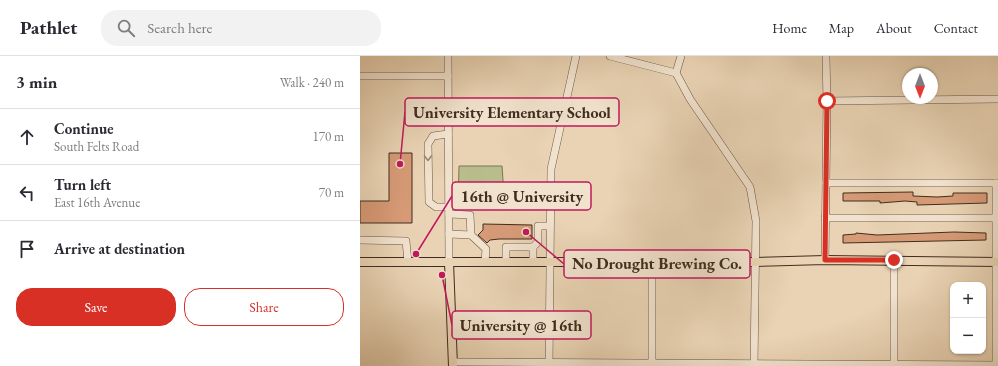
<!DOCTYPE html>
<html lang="en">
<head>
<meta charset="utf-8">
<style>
	:root { --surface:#fff; --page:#f2f2f3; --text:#2b2b33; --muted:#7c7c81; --line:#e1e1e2; --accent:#d93025 }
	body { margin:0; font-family:"EB Garamond",serif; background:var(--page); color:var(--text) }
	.controls { position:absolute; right:12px; bottom:12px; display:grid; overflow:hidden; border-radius:8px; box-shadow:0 1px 3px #0004 }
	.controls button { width:36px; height:36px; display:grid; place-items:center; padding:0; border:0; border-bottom:1px solid var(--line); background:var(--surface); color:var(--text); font:20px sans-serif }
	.compass { position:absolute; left:542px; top:12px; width:36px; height:36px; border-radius:50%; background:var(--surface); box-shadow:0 1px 3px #0004; rotate:180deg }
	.stop { position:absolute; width:12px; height:12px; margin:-9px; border:3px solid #d93025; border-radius:50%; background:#fff }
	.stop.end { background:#d93025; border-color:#fff; box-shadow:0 1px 4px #0008 }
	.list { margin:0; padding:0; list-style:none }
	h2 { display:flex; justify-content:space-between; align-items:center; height:52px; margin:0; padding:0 16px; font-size:17px }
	h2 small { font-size:13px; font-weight:400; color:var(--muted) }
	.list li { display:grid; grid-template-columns:26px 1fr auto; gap:12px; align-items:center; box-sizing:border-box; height:56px; padding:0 16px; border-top:1px solid var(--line) }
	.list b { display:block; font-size:15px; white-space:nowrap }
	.list p { margin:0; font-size:13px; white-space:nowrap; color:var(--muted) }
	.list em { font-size:13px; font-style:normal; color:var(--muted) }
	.actions { display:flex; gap:8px; padding:12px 16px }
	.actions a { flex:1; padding:9px 0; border:1px solid var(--accent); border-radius:16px; text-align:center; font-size:14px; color:var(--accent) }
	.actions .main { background:var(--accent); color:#fff }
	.icon { flex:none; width:22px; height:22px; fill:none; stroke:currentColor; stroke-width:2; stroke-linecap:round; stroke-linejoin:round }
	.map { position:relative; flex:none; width:638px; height:310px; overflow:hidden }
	header { display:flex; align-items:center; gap:24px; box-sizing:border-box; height:56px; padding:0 20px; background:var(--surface); border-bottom:1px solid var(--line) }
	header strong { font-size:19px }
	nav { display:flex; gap:22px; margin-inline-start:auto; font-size:14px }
	.search { width:280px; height:36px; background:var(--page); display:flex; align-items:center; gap:10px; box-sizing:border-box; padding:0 14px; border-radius:16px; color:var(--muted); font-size:15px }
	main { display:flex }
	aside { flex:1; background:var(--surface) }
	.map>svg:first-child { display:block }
	.green { fill:#b9bc8b; stroke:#7d7455 }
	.building { fill:#d69a76; stroke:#412d1f }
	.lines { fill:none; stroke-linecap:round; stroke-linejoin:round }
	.minor-casing { stroke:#6b5644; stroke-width:8 }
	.major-casing { stroke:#412d1f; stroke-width:10 }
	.minor { stroke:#f1e2ce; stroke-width:7 }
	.major { stroke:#e9d3b4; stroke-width:8 }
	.oneway { stroke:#998876 }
	.route { stroke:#d93025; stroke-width:5 }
	.leader { fill:none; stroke:#c2185b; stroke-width:1.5 }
	.callout-dot { fill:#c2185b; stroke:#f1e2ce; stroke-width:1.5 }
	.callout { fill:#f1e2ce; stroke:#c2185b; stroke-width:1.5 }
	.callout-label { font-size:16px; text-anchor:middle; font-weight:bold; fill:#412d1f }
</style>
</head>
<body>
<header>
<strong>Pathlet</strong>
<div class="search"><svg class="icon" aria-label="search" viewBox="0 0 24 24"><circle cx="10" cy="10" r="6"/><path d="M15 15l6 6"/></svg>Search here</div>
<nav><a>Home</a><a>Map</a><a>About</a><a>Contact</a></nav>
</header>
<main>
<aside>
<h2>3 min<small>Walk · 240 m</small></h2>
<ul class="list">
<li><svg class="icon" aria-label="ahead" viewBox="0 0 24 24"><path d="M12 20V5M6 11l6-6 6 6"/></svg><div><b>Continue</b><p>South Felts Road</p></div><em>170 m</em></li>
<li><svg class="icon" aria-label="left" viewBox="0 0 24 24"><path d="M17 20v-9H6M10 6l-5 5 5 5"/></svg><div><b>Turn left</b><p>East 16th Avenue</p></div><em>70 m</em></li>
<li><svg class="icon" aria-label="arrive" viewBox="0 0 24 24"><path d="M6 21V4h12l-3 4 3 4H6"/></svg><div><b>Arrive at destination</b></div></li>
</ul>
<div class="actions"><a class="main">Save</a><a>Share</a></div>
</aside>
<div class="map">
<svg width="638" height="310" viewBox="0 0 638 310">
	<rect width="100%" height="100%" fill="#e9d3b4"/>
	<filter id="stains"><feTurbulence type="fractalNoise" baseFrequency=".005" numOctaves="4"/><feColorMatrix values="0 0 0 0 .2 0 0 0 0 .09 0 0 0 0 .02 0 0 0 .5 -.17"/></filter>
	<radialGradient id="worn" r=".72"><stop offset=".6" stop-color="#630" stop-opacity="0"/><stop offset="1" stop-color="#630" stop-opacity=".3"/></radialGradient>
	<polygon class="green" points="99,110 142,110 145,153 98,153"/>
	<g class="building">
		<polygon points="29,97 52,97 52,167 0,167 0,145 29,145"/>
		<polygon points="553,136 553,140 577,141 593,140 593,137 627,137 627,147 557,149 557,146 545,145 520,147 520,145 483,145 483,137"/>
		<polygon points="123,168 172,169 172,183 139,183 130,184 127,187 118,179 123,174"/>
		<polygon points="594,176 626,177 626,184 483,187 483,179 496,178 496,177 517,179"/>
	</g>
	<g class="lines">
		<g class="minor-casing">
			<g id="minor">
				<polyline points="88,0 89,206"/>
				<polyline points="250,0 316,17"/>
				<polyline points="321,0 316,17 330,43 390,131 396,165 394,310"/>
				<polyline points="0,20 88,20"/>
				<polyline points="467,45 638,43"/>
				<polyline points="88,78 73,80 68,88 69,146 76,151 89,151"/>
				<polyline points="466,127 638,127"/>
				<polyline points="89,158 110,159 111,179 126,193 125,206"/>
				<polyline points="465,162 636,162"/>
				<polyline points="89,178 111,179"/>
				<polyline points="0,184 46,185 48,206"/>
				<polyline points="173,191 173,206"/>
				<polyline points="465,204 467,45 466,0"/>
				<polyline points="146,206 146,191 173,191 178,186 178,170 190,170"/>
				<polyline points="93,306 638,309"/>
				<polyline points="189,310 191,113 216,0"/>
				<polyline points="292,310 292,206"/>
				<polyline points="534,310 534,204"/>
				<polyline points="636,310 636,127"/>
			</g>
		</g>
		<g class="major-casing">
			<g id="major">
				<polyline points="0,206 394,206 465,204 638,206"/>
				<polyline points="89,206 93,310"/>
			</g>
		</g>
		<use href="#minor" class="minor"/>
		<use href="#major" class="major"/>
	</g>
	<defs><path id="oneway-chevron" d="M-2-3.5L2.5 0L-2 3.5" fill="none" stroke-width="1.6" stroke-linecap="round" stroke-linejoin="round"/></defs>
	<use class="oneway" href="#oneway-chevron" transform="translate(68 102) rotate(89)"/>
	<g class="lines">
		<polyline class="route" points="467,45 465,204 534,204"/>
	</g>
	<path class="leader" d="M40 108L45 56M56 198L92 140M166 176L204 208M82 219L92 269"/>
	<g class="callout-dot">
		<circle cx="40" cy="108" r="4"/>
		<circle cx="56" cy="198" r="4"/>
		<circle cx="166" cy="176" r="4"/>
		<circle cx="82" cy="219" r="4"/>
	</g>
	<g class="callout">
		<rect x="45" y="42" width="214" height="28" rx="4"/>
		<rect x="92" y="126" width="139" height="28" rx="4"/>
		<rect x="204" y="194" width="186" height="28" rx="4"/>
		<rect x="92" y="255" width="139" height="28" rx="4"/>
	</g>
	<g class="callout-label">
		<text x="152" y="62">University Elementary School</text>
		<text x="162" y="146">16th @ University</text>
		<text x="297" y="213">No Drought Brewing Co.</text>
		<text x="161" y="275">University @ 16th</text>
	</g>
	<rect width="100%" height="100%" filter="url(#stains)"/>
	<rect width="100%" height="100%" fill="url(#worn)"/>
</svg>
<div class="controls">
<button>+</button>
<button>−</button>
</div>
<svg class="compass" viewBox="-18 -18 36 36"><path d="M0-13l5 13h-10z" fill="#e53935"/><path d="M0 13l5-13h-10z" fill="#7c7c81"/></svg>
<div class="stop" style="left:467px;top:45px"></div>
<div class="stop end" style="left:534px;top:204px"></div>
</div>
</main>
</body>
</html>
